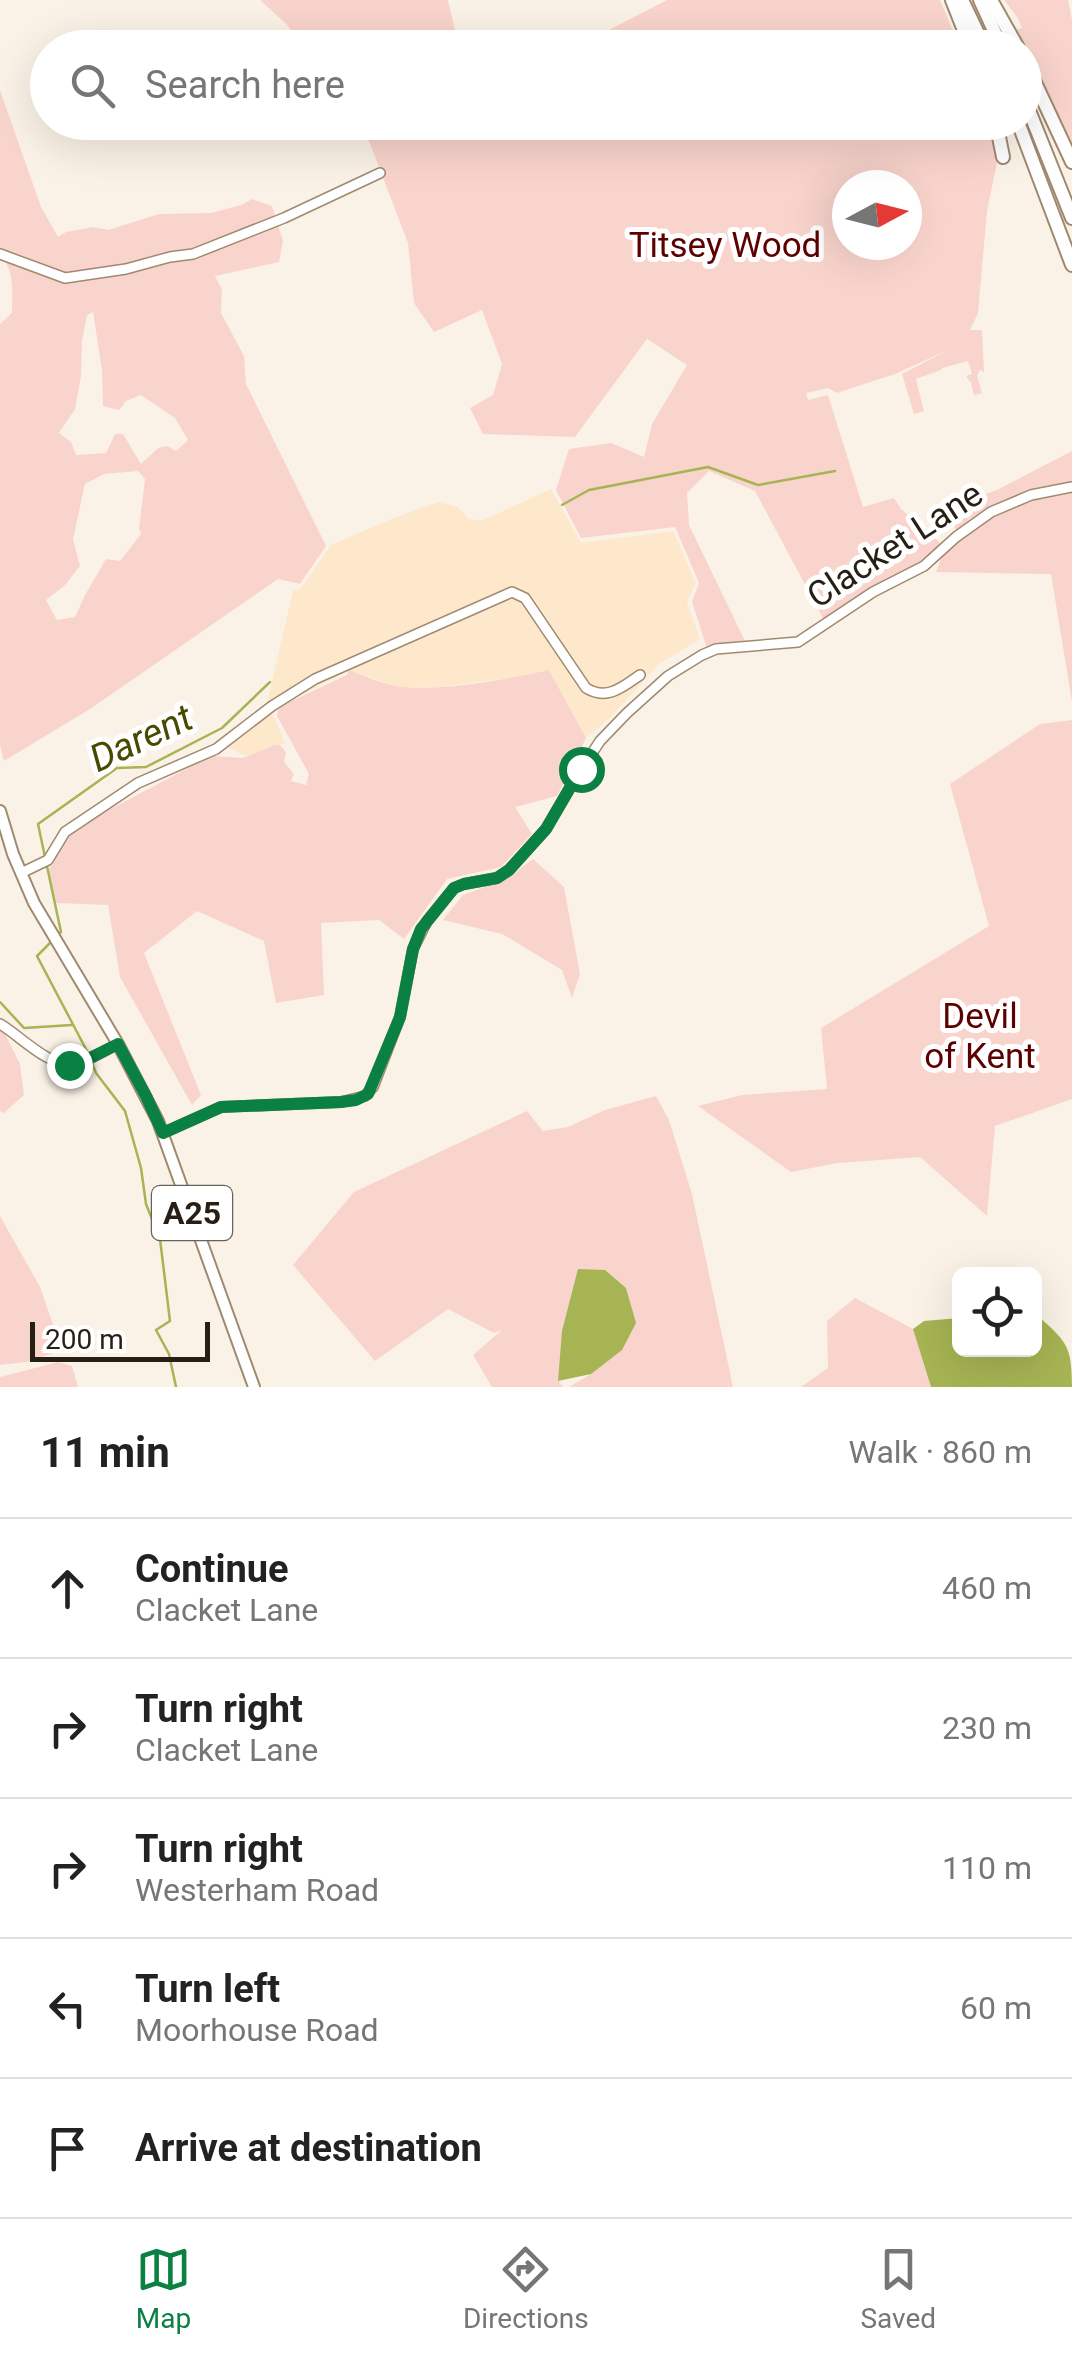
<!DOCTYPE html>
<html lang="en">
<head>
<meta charset="utf-8">
<style>
	:root { --surface:#fff; --page:#f2f2f2; --text:#222; --muted:#767676; --line:#e0e0e0; --accent:#0b8043 }
	body { margin:0; font-family:Roboto,sans-serif; background:var(--page); color:var(--text) }
	.controls { position:absolute; right:30px; bottom:30px; display:grid; overflow:hidden; border-radius:15px; box-shadow:0 10px 40px #0002 }
	.controls button { width:90px; height:90px; display:grid; place-items:center; padding:0; border:0; border-bottom:2px solid var(--line); background:var(--surface); color:var(--text); font:50px sans-serif }
	.compass { position:absolute; left:832px; top:170px; width:90px; height:90px; border-radius:50%; background:var(--surface); box-shadow:0 10px 40px #0002; rotate:83deg }
	.scale { position:absolute; left:30px; bottom:25px; width:180px; box-sizing:border-box; padding-left:10px; border:5px solid #271f14; border-top:0; font-size:28px; line-height:35px; white-space:nowrap; color:#271f14; -webkit-text-stroke:8px #fff; paint-order:stroke }
	.stop { position:absolute; width:30px; height:30px; margin:-22px; border:8px solid #0b8043; border-radius:50%; background:#fff }
	.stop.end { background:#0b8043; border-color:#fff; box-shadow:0 2px 10px #0008 }
	.list { margin:0; padding:0; list-style:none }
	h2 { display:flex; justify-content:space-between; align-items:center; height:130px; margin:0; padding:0 40px; font-size:42px }
	h2 small { font-size:32px; font-weight:400; color:var(--muted) }
	.list li { display:grid; grid-template-columns:65px 1fr auto; gap:30px; align-items:center; box-sizing:border-box; height:140px; padding:0 40px; border-top:2px solid var(--line) }
	.list b { display:block; font-size:38px; white-space:nowrap }
	.list p { margin:0; font-size:32px; white-space:nowrap; color:var(--muted) }
	.list em { font-size:32px; font-style:normal; color:var(--muted) }
	.icon { flex:none; width:55px; height:55px; fill:none; stroke:currentColor; stroke-width:2; stroke-linecap:round; stroke-linejoin:round }
	.map { position:relative; flex:none; width:1072px; height:1387px; overflow:hidden }
	.search { position:absolute; background:var(--surface); box-shadow:0 10px 40px #0002; left:30px; right:30px; top:30px; height:110px; display:flex; align-items:center; gap:25px; box-sizing:border-box; padding:0 35px; border-radius:55px; color:var(--muted); font-size:38px }
	.sheet { height:830px; background:var(--surface) }
	nav { display:flex; justify-content:space-around; align-items:center; box-sizing:border-box; height:140px; border-top:2px solid var(--line); background:var(--surface); font-size:28px; color:var(--muted) }
	nav a { display:grid; justify-items:center; gap:5px }
	nav .on { color:var(--accent) }
	.map>svg:first-child { display:block }
	.built { fill:#fee8cb }
	.green { fill:#f9d4cc; fill-rule:evenodd }
	.water { fill:#a6b453 }
	.lines { fill:none; stroke-linecap:round; stroke-linejoin:round }
	.stream { stroke:#a6b453; stroke-width:2.5 }
	.minor-casing { stroke:#9f8a6f; stroke-width:12 }
	.major-casing { stroke:#9f8a6f; stroke-width:14 }
	.highway-casing { stroke:#9f8a6f; stroke-width:16 }
	.minor { stroke:#fff; stroke-width:9 }
	.major { stroke:#fff; stroke-width:10 }
	.highway { stroke:#fff; stroke-width:12 }
	.route { stroke:#0b8043; stroke-width:12 }
	.labels { text-anchor:middle; dominant-baseline:central; stroke-width:10; stroke-linejoin:round; paint-order:stroke }
	.shield { fill:#fff; stroke:#68625a; stroke-width:2.5 }
	.shield-label { font-size:32px; font-weight:bold; fill:#271f14 }
	.park-label { font-size:35px; fill:#5c0000; stroke:#fff }
	.street-label { font-size:35px; fill:#271f14; stroke:#fff }
	.water-label { font-size:38px; font-style:italic; fill:#454c00; stroke:#fff }
</style>
</head>
<body>
<div class="map">
<svg width="1072" height="1387" viewBox="0 0 1072 1387">
	<rect width="100%" height="100%" fill="#fbf2e7"/>
	<polygon class="built" points="551,489 581,543 673,531 696,583 687,602 700,639 658,665 612,716 586,738 549,670 520,677 437,687 399,687 350,670 271,710 285,743 246,756 215,741 267,703 293,591 300,589 331,545 391,519 438,502 458,507 468,518 481,521"/>
	<g class="green">
		<polygon points="260,0 448,0 459,47 305,47 285,23"/>
		<polygon points="667,0 940,0 960,47 585,47 601,34"/>
		<polygon points="1004,0 1068,0 1072,20 1072,148 1048,92 1015,30 1022,28 1018,18"/>
		<path d="M 0,90 L 41,207 L 58,237 L 66,232 L 93,227 L 108,230 L 159,214 L 211,213 L 241,205 L 252,199 L 272,206 L 283,241 L 279,262 L 215,276 L 222,290 L 221,313 L 244,356 L 246,384 L 326,546 L 300,584 L 278,579 L 90,709 L 4,761 L 0,745 L 0,324 L 12,313 C 12,290 15,272 0,254 ZM 93,312 L 102,370 L 103,406 L 119,410 L 126,401 L 141,395 L 175,418 L 188,440 L 176,451 L 167,446 L 158,448 L 141,464 L 123,434 L 115,434 L 106,453 L 76,455 L 71,442 L 59,433 L 75,409 L 81,376 L 82,341 L 87,315 ZM 138,471 L 145,479 L 139,529 L 141,534 L 120,561 L 106,559 L 85,595 L 75,617 L 57,620 L 46,600 L 65,585 L 80,566 L 73,539 L 85,484 L 104,474 Z"/>
		<path d="M 362,123 L 990,123 L 998,158 L 987,211 L 978,313 L 970,330 L 982,330 L 984,372 L 980,370 L 977,375 L 982,393 L 974,395 L 971,383 L 966,376 L 972,374 L 968,361 L 942,368 L 941,370 L 916,379 L 924,411 L 914,414 L 902,374 L 950,349 L 895,374 L 843,391 L 837,393 L 828,388 L 806,393 L 808,400 L 828,395 L 863,507 L 894,498 L 901,509 L 945,547 L 995,508 L 969,519 L 956,532 L 949,507 L 997,490 L 1072,451 L 1072,483 L 1044,488 L 1018,499 L 1072,487 L 1072,702 L 1051,574 L 936,572 L 944,551 L 825,622 L 755,491 L 709,471 L 687,493 L 689,525 L 745,641 L 709,655 L 692,602 L 699,583 L 675,527 L 581,538 L 556,490 L 569,449 L 611,443 L 644,457 L 652,424 L 687,365 L 647,339 L 575,437 L 483,434 L 470,408 L 493,395 L 502,364 L 482,310 L 434,332 L 414,303 L 408,243 ZM 847,185 L 907,185 L 907,245 L 847,245 Z"/>
		<path d="M 349,670 C 366,676 385,685 402,687 C 443,691 509,679 549,670 L 586,738 L 557,796 L 515,807 L 532,834 L 501,867 L 447,879 L 404,939 L 379,920 L 321,923 L 324,995 L 276,1003 L 264,941 L 197,911 L 144,953 L 201,1095 L 192,1105 L 120,977 L 108,905 L 56,903 L 48,872 L 67,832 L 211,756 L 243,758 L 275,745 L 280,745 L 286,752 L 284,762 L 294,774 L 291,781 L 306,785 L 309,774 L 277,716 L 279,707 L 347,675 Z"/>
		<polygon points="1072,720 1072,1099 995,1126 987,1216 920,1157 838,1163 791,1172 698,1106 742,1095 827,1089 821,1028 989,926 950,784 1040,724"/>
		<polygon points="533,859 564,887 580,974 572,998 562,970 502,934 443,920 463,895 507,879"/>
		<polygon points="0,1024 20,1064 24,1095 4,1113 0,1111"/>
		<polygon points="656,1096 669,1120 692,1194 733,1387 569,1387 591,1374 558,1380 563,1387 492,1387 473,1355 502,1330 494,1333 448,1309 375,1361 293,1265 354,1192 527,1111 543,1131 568,1127 605,1110"/>
		<polygon points="0,1216 40,1287 62,1350 27,1362 0,1365"/>
		<polygon points="855,1298 913,1329 931,1387 801,1387 828,1368 827,1321"/>
		<polygon points="58,1362 72,1366 78,1387 0,1387 0,1377"/>
	</g>
	<g class="water">
		<polygon points="578,1269 605,1270 626,1288 636,1323 622,1350 591,1374 558,1381 562,1331"/>
		<path d="M 1035,1313 C 1066,1342 1072,1343 1072,1387 L 931,1387 L 913,1329 L 924,1321 L 959,1318 L 960,1350 L 1034,1350 Z"/>
	</g>
	<g class="lines">
		<g class="stream">
			<polyline points="562,505 589,490 708,467 758,485 835,471"/>
			<polyline points="56,936 61,932 38,824 117,768 146,767 222,728 270,682"/>
			<polyline points="51,942 37,956 88,1053"/>
			<polyline points="0,1002 24,1028 72,1025"/>
			<polyline points="92,1063 96,1073 125,1111 141,1168 146,1204 160,1239 170,1321 156,1330 169,1354 176,1387"/>
		</g>
		<g class="minor-casing">
			<g id="minor">
				<polyline points="0,254 65,278 126,269 170,257 193,254 284,218 380,173"/>
				<path d="M 21,873 L 48,860 L 65,832 L 138,783 L 216,749 L 272,706 L 315,679 L 512,592 L 525,598 L 586,688 C 607,701 623,687 640,675"/>
				<path d="M 0,1024 C 19,1035 49,1067 72,1064 C 87,1062 104,1051 118,1044"/>
				<polyline points="163,1133 221,1107 341,1102 365,1096 373,1087 400,1017 413,949 427,921 454,888 464,884 497,878 509,870 546,829 575,779 600,741 627,713 668,676 702,655 716,649 798,642 873,592 924,566 956,537 991,512 1031,495 1072,487"/>
			</g>
		</g>
		<g class="major-casing">
			<polyline id="major" points="0,811 13,854 34,903 118,1044 158,1121 254,1387"/>
		</g>
		<g class="highway-casing">
			<g id="highway">
				<polyline points="952,0 971,48"/>
				<polyline points="962,0 985,48"/>
				<polyline points="980,0 1002,48"/>
				<polyline points="991,0 1018,48"/>
				<polyline points="1024,59 1072,162"/>
				<polyline points="1024,98 1072,218"/>
				<polyline points="996,122 1003,157"/>
				<polyline points="1018,122 1072,265"/>
			</g>
		</g>
		<use href="#minor" class="minor"/>
		<use href="#major" class="major"/>
		<use href="#highway" class="highway"/>
	</g>
	<g class="lines">
		<polyline class="route" points="69,1065 88,1059 118,1044 146,1096 163,1133 221,1107 341,1102 356,1100 368,1094 400,1017 413,949 421,929 454,888 464,884 497,878 509,870 546,829 581,769"/>
	</g>
	<g class="labels">
		<rect class="shield" x="152" y="1186" width="80" height="54" rx="8"/>
		<g class="shield-label">
			<text x="192" y="1213">A25</text>
		</g>
		<g class="park-label">
			<text x="725" y="245">Titsey Wood</text>
			<text x="980" y="1016">Devil<tspan x="980" dy="40">of Kent</tspan></text>
		</g>
		<g class="street-label">
			<text transform="translate(895 545) rotate(-33)">Clacket Lane</text>
		</g>
		<g class="water-label">
			<text transform="translate(141 738) rotate(-25)">Darent</text>
		</g>
	</g>
</svg>
<div class="controls">
<button><svg class="icon" aria-label="locate" viewBox="0 0 24 24"><circle cx="12" cy="12" r="6"/><path d="M12 2v4M12 18v4M2 12h4M18 12h4"/></svg></button>
</div>
<svg class="compass" viewBox="-18 -18 36 36"><path d="M0-13l5 13h-10z" fill="#e53935"/><path d="M0 13l5-13h-10z" fill="#767676"/></svg>
<div class="scale">200 m</div>
<div class="stop" style="left:581px;top:769px"></div>
<div class="stop end" style="left:69px;top:1065px"></div>
<div class="search"><svg class="icon" aria-label="search" viewBox="0 0 24 24"><circle cx="10" cy="10" r="6"/><path d="M15 15l6 6"/></svg>Search here</div>
</div>
<section class="sheet">
<h2>11 min<small>Walk · 860 m</small></h2>
<ul class="list">
<li><svg class="icon" aria-label="ahead" viewBox="0 0 24 24"><path d="M12 20V5M6 11l6-6 6 6"/></svg><div><b>Continue</b><p>Clacket Lane</p></div><em>460 m</em></li>
<li><svg class="icon" aria-label="right" viewBox="0 0 24 24"><path d="M7 20v-9h11M14 6l5 5-5 5"/></svg><div><b>Turn right</b><p>Clacket Lane</p></div><em>230 m</em></li>
<li><svg class="icon" aria-label="right" viewBox="0 0 24 24"><path d="M7 20v-9h11M14 6l5 5-5 5"/></svg><div><b>Turn right</b><p>Westerham Road</p></div><em>110 m</em></li>
<li><svg class="icon" aria-label="left" viewBox="0 0 24 24"><path d="M17 20v-9H6M10 6l-5 5 5 5"/></svg><div><b>Turn left</b><p>Moorhouse Road</p></div><em>60 m</em></li>
<li><svg class="icon" aria-label="arrive" viewBox="0 0 24 24"><path d="M6 21V4h12l-3 4 3 4H6"/></svg><div><b>Arrive at destination</b></div></li>
</ul>
</section>
<nav>
<a class="on"><svg class="icon" aria-label="map" viewBox="0 0 24 24"><path d="M3 6l6-2 6 2 6-2v14l-6 2-6-2-6 2zM9 4v14M15 6v14"/></svg>Map</a>
<a><svg class="icon" aria-label="directions" viewBox="0 0 24 24"><path d="M12 3l9 9-9 9-9-9zM9 14v-3h6M13 9l2 2-2 2"/></svg>Directions</a>
<a><svg class="icon" aria-label="saved" viewBox="0 0 24 24"><path d="M7 4h10v16l-5-4-5 4z"/></svg>Saved</a>
</nav>
</body>
</html>
